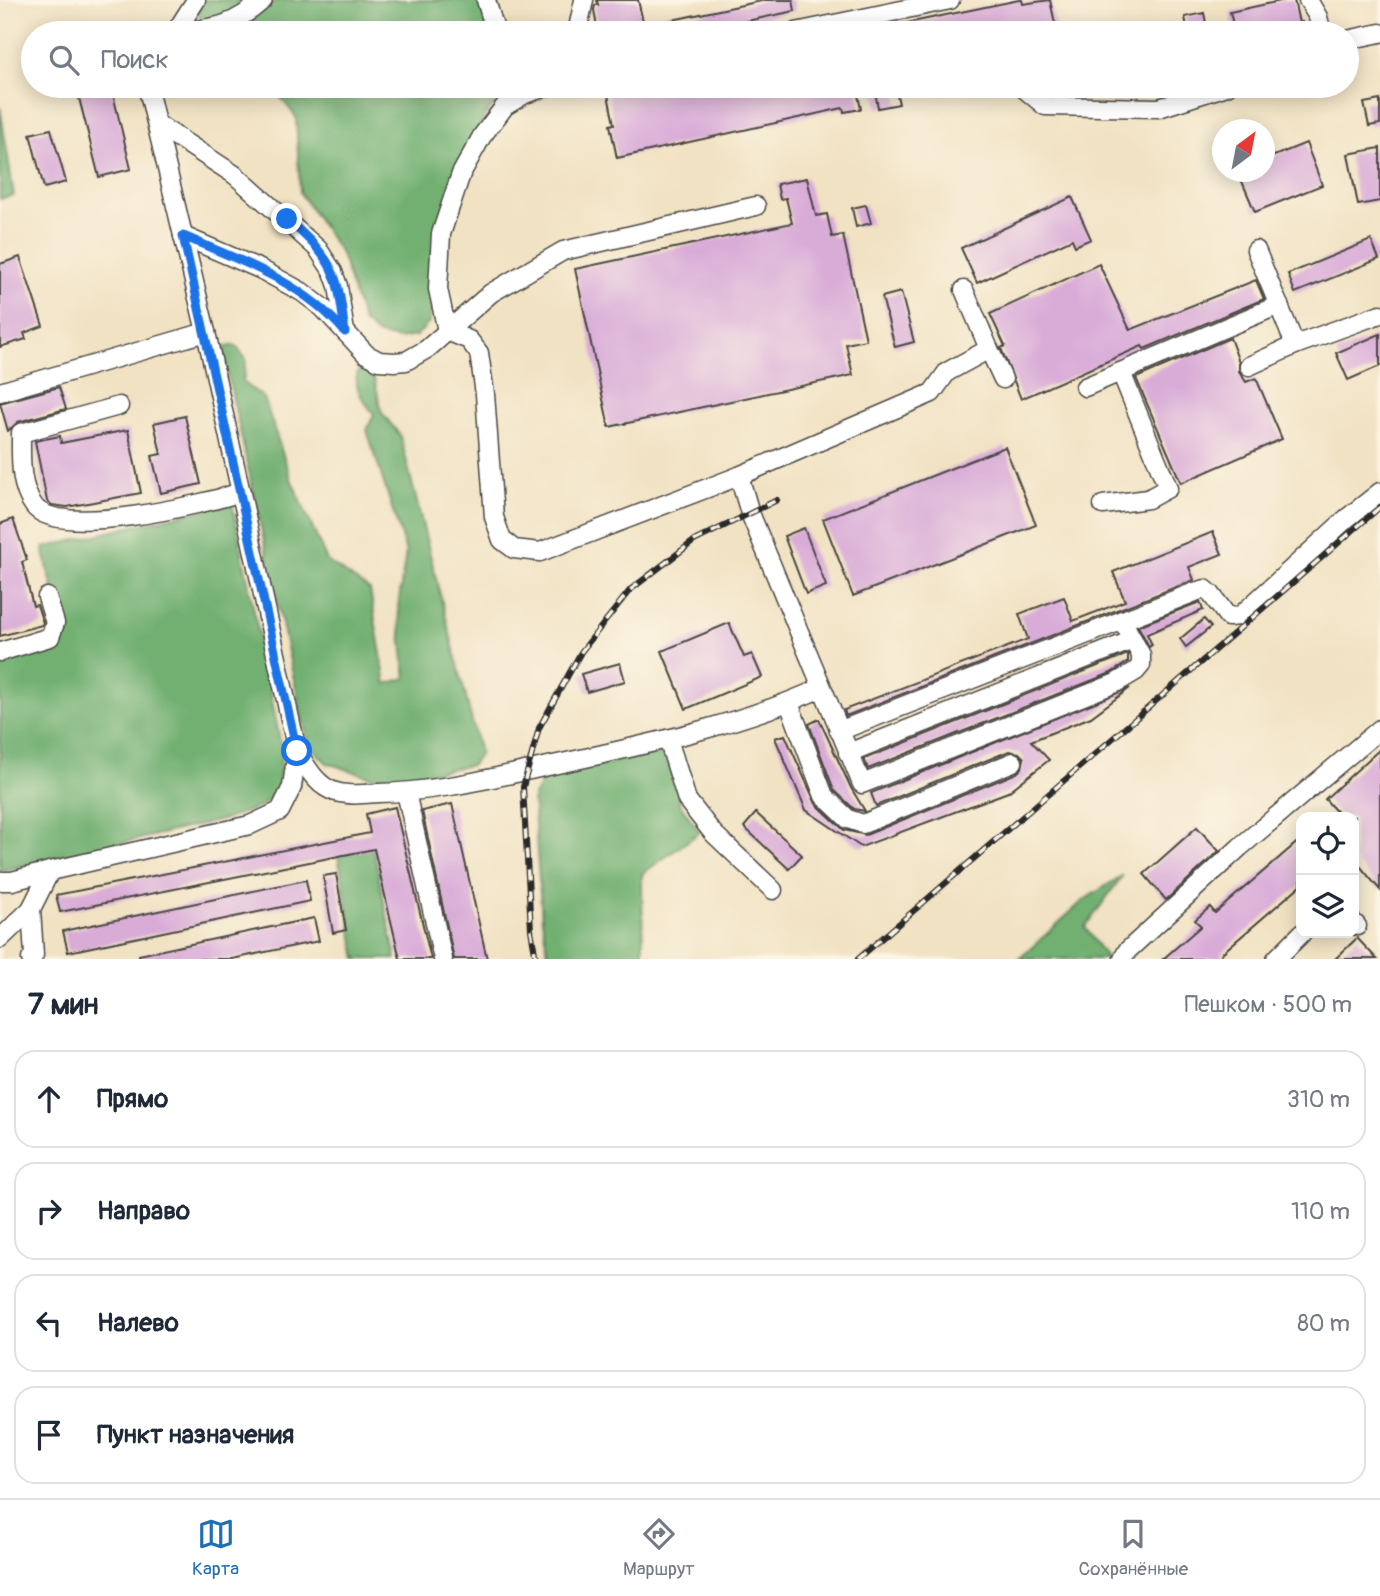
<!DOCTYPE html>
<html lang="ru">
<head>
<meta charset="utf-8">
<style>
	:root { --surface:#fff; --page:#f2f2f3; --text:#1f2937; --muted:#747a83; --line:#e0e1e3; --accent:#1f6fb2 }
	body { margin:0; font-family:Pangolin,sans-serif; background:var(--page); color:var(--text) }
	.controls { position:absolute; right:21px; bottom:21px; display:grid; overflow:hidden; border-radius:14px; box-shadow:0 4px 18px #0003 }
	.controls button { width:63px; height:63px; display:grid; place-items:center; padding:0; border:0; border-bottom:2px solid var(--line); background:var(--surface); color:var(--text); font:35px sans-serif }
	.compass { position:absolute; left:1212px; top:119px; width:63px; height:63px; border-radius:50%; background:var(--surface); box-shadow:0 4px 18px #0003; rotate:32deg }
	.stop { position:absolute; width:21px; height:21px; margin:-16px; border:5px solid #1a73e8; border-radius:50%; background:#fff }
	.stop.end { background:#1a73e8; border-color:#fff; box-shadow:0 2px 7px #0008 }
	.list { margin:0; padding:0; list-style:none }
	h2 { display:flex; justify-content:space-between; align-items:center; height:91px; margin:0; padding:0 28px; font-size:30px }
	h2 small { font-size:23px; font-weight:400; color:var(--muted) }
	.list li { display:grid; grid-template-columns:46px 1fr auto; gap:21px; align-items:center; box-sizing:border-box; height:98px; margin:0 14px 14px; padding:0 14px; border:2px solid var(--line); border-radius:21px }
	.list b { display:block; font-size:26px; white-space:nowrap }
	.list em { font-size:23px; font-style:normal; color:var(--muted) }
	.icon { flex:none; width:38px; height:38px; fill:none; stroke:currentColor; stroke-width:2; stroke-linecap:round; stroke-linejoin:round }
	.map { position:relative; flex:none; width:1380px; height:959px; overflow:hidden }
	.search { position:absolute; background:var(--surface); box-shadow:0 4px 18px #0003; left:21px; right:21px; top:21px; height:77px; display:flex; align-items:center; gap:18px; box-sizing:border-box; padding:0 24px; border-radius:38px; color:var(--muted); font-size:26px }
	.sheet { height:539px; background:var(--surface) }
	nav { display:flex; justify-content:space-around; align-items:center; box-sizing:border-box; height:98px; border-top:2px solid var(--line); background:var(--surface); font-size:19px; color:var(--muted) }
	nav a { display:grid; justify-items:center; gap:4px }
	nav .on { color:var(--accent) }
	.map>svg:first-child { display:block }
	.forest { fill:#72b072; stroke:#4e6e4e; stroke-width:2 }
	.building { fill:#d9acd8 }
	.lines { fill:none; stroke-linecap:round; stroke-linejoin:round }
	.minor-casing { stroke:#494642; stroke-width:21 }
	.minor { stroke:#fff; stroke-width:18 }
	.rail-casing { stroke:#2b2b2b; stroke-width:6 }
	.rail { stroke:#fcf5e5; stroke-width:3.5; stroke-dasharray:10; stroke-linecap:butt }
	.route { stroke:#1a73e8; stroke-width:9 }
</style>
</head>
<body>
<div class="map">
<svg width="1380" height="959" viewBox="0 0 1380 959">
	<rect width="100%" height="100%" fill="#fcf5e5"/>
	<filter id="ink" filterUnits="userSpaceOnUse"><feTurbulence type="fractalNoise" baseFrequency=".0143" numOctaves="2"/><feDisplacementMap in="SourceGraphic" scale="14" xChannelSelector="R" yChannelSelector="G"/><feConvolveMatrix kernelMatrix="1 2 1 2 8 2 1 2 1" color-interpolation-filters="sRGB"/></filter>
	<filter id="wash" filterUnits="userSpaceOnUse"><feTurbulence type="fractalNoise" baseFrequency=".00686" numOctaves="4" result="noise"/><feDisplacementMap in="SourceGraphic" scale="28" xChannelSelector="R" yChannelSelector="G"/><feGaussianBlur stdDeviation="1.57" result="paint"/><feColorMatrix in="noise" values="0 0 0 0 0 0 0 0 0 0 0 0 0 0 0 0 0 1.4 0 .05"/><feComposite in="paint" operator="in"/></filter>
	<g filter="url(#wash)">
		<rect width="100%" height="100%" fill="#f1e2c3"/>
		<g class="forest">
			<polygon points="205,0 250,0 238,15 201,23 198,11"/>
			<polygon points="278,0 481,0 491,33 231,33 227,28"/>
			<polygon points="272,86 508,86 509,89 484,116 460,167 432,287 433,307 429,323 416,336 399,339 383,336 377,334 363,322 341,254 300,193 296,117"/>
			<polygon points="0,107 14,195 0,199"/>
			<path d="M 235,345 L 246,359 L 243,382 L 264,398 L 291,479 L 327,561 L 370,590 L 386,684 L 406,678 L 398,607 L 406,552 L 367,430 L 374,414 C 364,401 352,388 358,371 L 365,370 L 374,378 L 382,413 L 400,435 L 480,753 L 472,765 L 384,781 L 327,763 L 308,744 L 222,348 Z"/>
			<polygon points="232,502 282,750 278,790 260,807 226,819 0,871 0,662 54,640 60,618 43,548"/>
			<polygon points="665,751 680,804 700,832 642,874 643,953 636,959 549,959 542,920 533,797 545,777"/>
			<polygon points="373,849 396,959 357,959 338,856"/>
			<polygon points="1123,875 1085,927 1107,959 1019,959 1084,900"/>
		</g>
		<g id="blocks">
			<g class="building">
				<polygon points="597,0 638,0 644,26 766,0 793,0 795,11 689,33 598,33 594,10 595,5 598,5"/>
				<polygon points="1019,0 1022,0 1023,4 1050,0 1057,33 1032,33 1031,27 1000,33 879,33 878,29"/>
				<polygon points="1285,0 1294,0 1299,23 1302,22 1305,33 1235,33 1230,12"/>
				<polygon points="1204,13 1208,33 1188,33 1185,17"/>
				<polygon points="76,86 111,86 131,169 99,177"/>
				<polygon points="628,86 856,86 861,109 844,112 843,108 617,158 610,125 614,124 607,90"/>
				<polygon points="874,86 895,86 899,104 878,108"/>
				<polygon points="1380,100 1380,124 1369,126 1364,103"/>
				<polygon points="51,129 66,182 44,188 30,134"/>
				<polygon points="1306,143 1322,185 1255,212 1238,172 1264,172 1264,160"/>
				<polygon points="1380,148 1380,201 1358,205 1348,154"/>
				<polygon points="807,178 816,216 827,214 832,237 843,235 866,340 846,344 853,375 609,427 575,269 792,223 786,198 780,199 777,184"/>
				<polygon points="1072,197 1091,239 1075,246 1072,239 977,283 961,248"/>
				<polygon points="866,205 871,223 856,227 852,208"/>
				<polygon points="1371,240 1379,259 1295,293 1288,274"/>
				<polygon points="20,257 43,326 24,333 26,339 0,347 0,264"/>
				<polygon points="1099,264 1130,330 1256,280 1264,299 1144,349 1142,346 1021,399 1001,348 1005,346 990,314"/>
				<polygon points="901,292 914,342 895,347 882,297"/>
				<polygon points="1380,334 1380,366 1348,380 1336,353"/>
				<polygon points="1230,338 1239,362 1239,371 1246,382 1256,378 1282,439 1181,483 1136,378"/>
				<polygon points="59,387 66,409 18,422 8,431 0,403"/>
				<polygon points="185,416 201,484 161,493 152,456 161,454 154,423"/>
				<polygon points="128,430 141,493 67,507 52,505 47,501 35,441 60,436 61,443"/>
				<polygon points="1005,447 1036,525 853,596 823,519"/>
				<polygon points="13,519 27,560 22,562 33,606 37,605 43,623 42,625 0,636 0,524"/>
				<polygon points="804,528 826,586 806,594 784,536"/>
				<polygon points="1213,532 1222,554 1189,567 1194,580 846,716 844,710 1028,639 1019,614 1064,597 1073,621 1125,601 1113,572"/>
				<polygon points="1200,602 1203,610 1147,634 1152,645 1149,647 1138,626"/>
				<polygon points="1204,619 1211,627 1186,647 1180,639"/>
				<polygon points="729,623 744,657 752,654 762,677 686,709 662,651"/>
				<polygon points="1128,654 1128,662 1111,673 868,769 864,759"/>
				<polygon points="620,663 625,681 587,692 581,674"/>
				<polygon points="1130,688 1091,717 1031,741 1049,760 1008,792 861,847 806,810 775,738 785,735 816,804 844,830 866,835 1017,773 1022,768 1024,758 1019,753 1009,751 876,806 871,793"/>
				<polygon points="819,719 851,788 865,811 854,809 834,790 809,724"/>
				<polygon points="1380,749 1380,890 1354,859 1354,817 1341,817 1325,799"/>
				<polygon points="452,804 487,959 454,959 422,811"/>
				<polygon points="395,807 431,959 400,959 374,849 60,912 56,895 370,833 366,814"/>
				<polygon points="756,813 802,855 789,869 744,827"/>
				<polygon points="1197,827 1219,851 1166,900 1144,874"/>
				<polygon points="1301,839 1301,885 1221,954 1225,959 1163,959 1201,926 1195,920 1210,907 1215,913"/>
				<polygon points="336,874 346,930 333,933 323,876"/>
				<polygon points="306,880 310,901 68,952 63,931"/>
				<polygon points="314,918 319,941 232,959 140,959 139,955"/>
				<polygon points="1357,938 1377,959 1335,959"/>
			</g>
		</g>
	</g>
	<g filter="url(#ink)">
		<use href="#blocks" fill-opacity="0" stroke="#494642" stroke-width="2"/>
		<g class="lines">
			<g class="minor-casing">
				<g id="minor">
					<polyline points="486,0 496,33"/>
					<polyline points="1308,0 1318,17 1322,33"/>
					<polyline points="175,33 196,0"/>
					<path d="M 182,33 C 196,29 212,29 225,24 C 239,19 253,9 263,0"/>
					<polyline points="577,33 584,0"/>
					<polyline points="791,33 950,0"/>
					<polyline points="1347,40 1380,33"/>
					<path d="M 150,86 L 149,93 L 206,332 L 297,751 C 306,766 317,787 336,792 C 349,796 365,794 378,793 C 428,792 476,782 525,771 C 621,750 732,729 821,688"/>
					<polyline points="549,86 525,94 505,106 482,136 461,174 441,234 438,289 447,331 469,340 479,353 485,394 494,517 502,540 514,549 540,552 739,476 932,393 947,372 989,349 964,290"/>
					<polyline points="1021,86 1045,106 1159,108 1227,86"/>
					<polyline points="157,124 235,175 318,249 333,272 338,286 345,332"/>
					<polyline points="183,236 260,269 302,292 323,308 366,354 379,361 394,362 406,361 427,349 491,293 563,251 756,206"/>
					<polyline points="1256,250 1295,345"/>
					<polyline points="989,349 1003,379"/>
					<polyline points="1249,366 1295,345 1380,314"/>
					<polyline points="1085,387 1279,305"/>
					<polyline points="0,392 206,332"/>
					<path d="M 119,406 L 21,433 C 21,457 19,486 34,506 C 57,539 206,504 241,492"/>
					<polyline points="739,476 750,513 862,784 1116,683 1136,671 1141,665 1141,655 1122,620"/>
					<polyline points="1103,505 1148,499 1168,488 1121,372"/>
					<polyline points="0,652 50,637 55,623 47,597"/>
					<polyline points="789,703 824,796 848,819 863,824 1013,762"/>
					<polyline points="839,731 1195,592 1205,589 1211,594 1228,617 1240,616 1346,519 1380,492"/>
					<polyline points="668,739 687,800 713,833 773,890"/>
					<polyline points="848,753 1133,640"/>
					<polyline points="406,792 443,959"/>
					<polyline points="0,881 12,881 50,871"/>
					<polyline points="1354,923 1357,926"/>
					<polyline points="0,939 31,909"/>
					<polyline points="31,959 34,955 31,909 50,871 250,825 280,811 292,787 297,751"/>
					<polyline points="1123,959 1127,951 1240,847 1380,729"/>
					<polyline points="1276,959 1302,933"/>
				</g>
			</g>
			<use href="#minor" class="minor"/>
			<g class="rail-casing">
				<g id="rail">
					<polyline points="536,959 531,930 523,787 539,728 581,652 630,590 694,541 777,500"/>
					<polyline points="858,959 1380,507"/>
				</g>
			</g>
			<use href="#rail" class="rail"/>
		</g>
	</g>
	<g class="lines" filter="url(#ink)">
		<path class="route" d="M 287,219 C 304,235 324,251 333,273 C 341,291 342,313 345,332 C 303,282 242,261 183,236 L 297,751"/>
	</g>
</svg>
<div class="controls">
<button><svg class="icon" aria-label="locate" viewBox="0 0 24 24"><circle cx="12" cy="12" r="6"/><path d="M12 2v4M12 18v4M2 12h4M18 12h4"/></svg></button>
<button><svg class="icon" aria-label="layers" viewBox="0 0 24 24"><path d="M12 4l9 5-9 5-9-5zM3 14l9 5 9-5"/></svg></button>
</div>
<svg class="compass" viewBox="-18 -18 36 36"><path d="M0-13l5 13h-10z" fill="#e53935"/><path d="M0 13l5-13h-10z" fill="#747a83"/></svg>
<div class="stop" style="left:297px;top:751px"></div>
<div class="stop end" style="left:287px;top:219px"></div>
<div class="search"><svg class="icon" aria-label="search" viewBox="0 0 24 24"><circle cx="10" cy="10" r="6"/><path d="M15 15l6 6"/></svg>Поиск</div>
</div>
<section class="sheet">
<h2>7 мин<small>Пешком · 500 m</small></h2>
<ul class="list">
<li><svg class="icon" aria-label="ahead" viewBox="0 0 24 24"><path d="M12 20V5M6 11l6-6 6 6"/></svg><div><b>Прямо</b></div><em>310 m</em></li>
<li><svg class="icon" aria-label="right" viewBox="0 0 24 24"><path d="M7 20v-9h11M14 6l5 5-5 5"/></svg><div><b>Направо</b></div><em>110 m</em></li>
<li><svg class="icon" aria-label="left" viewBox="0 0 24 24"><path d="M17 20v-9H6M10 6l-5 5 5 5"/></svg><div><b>Налево</b></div><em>80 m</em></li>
<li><svg class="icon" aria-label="arrive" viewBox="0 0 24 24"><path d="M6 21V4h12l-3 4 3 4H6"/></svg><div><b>Пункт назначения</b></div></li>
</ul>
</section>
<nav>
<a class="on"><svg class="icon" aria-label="map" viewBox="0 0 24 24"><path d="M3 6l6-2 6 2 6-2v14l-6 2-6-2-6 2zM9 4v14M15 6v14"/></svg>Карта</a>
<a><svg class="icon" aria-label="directions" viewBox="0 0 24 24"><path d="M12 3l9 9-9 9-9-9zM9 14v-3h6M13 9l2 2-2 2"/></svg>Маршрут</a>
<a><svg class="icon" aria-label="saved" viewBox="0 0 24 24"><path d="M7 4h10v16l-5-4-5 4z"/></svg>Сохранённые</a>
</nav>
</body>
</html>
